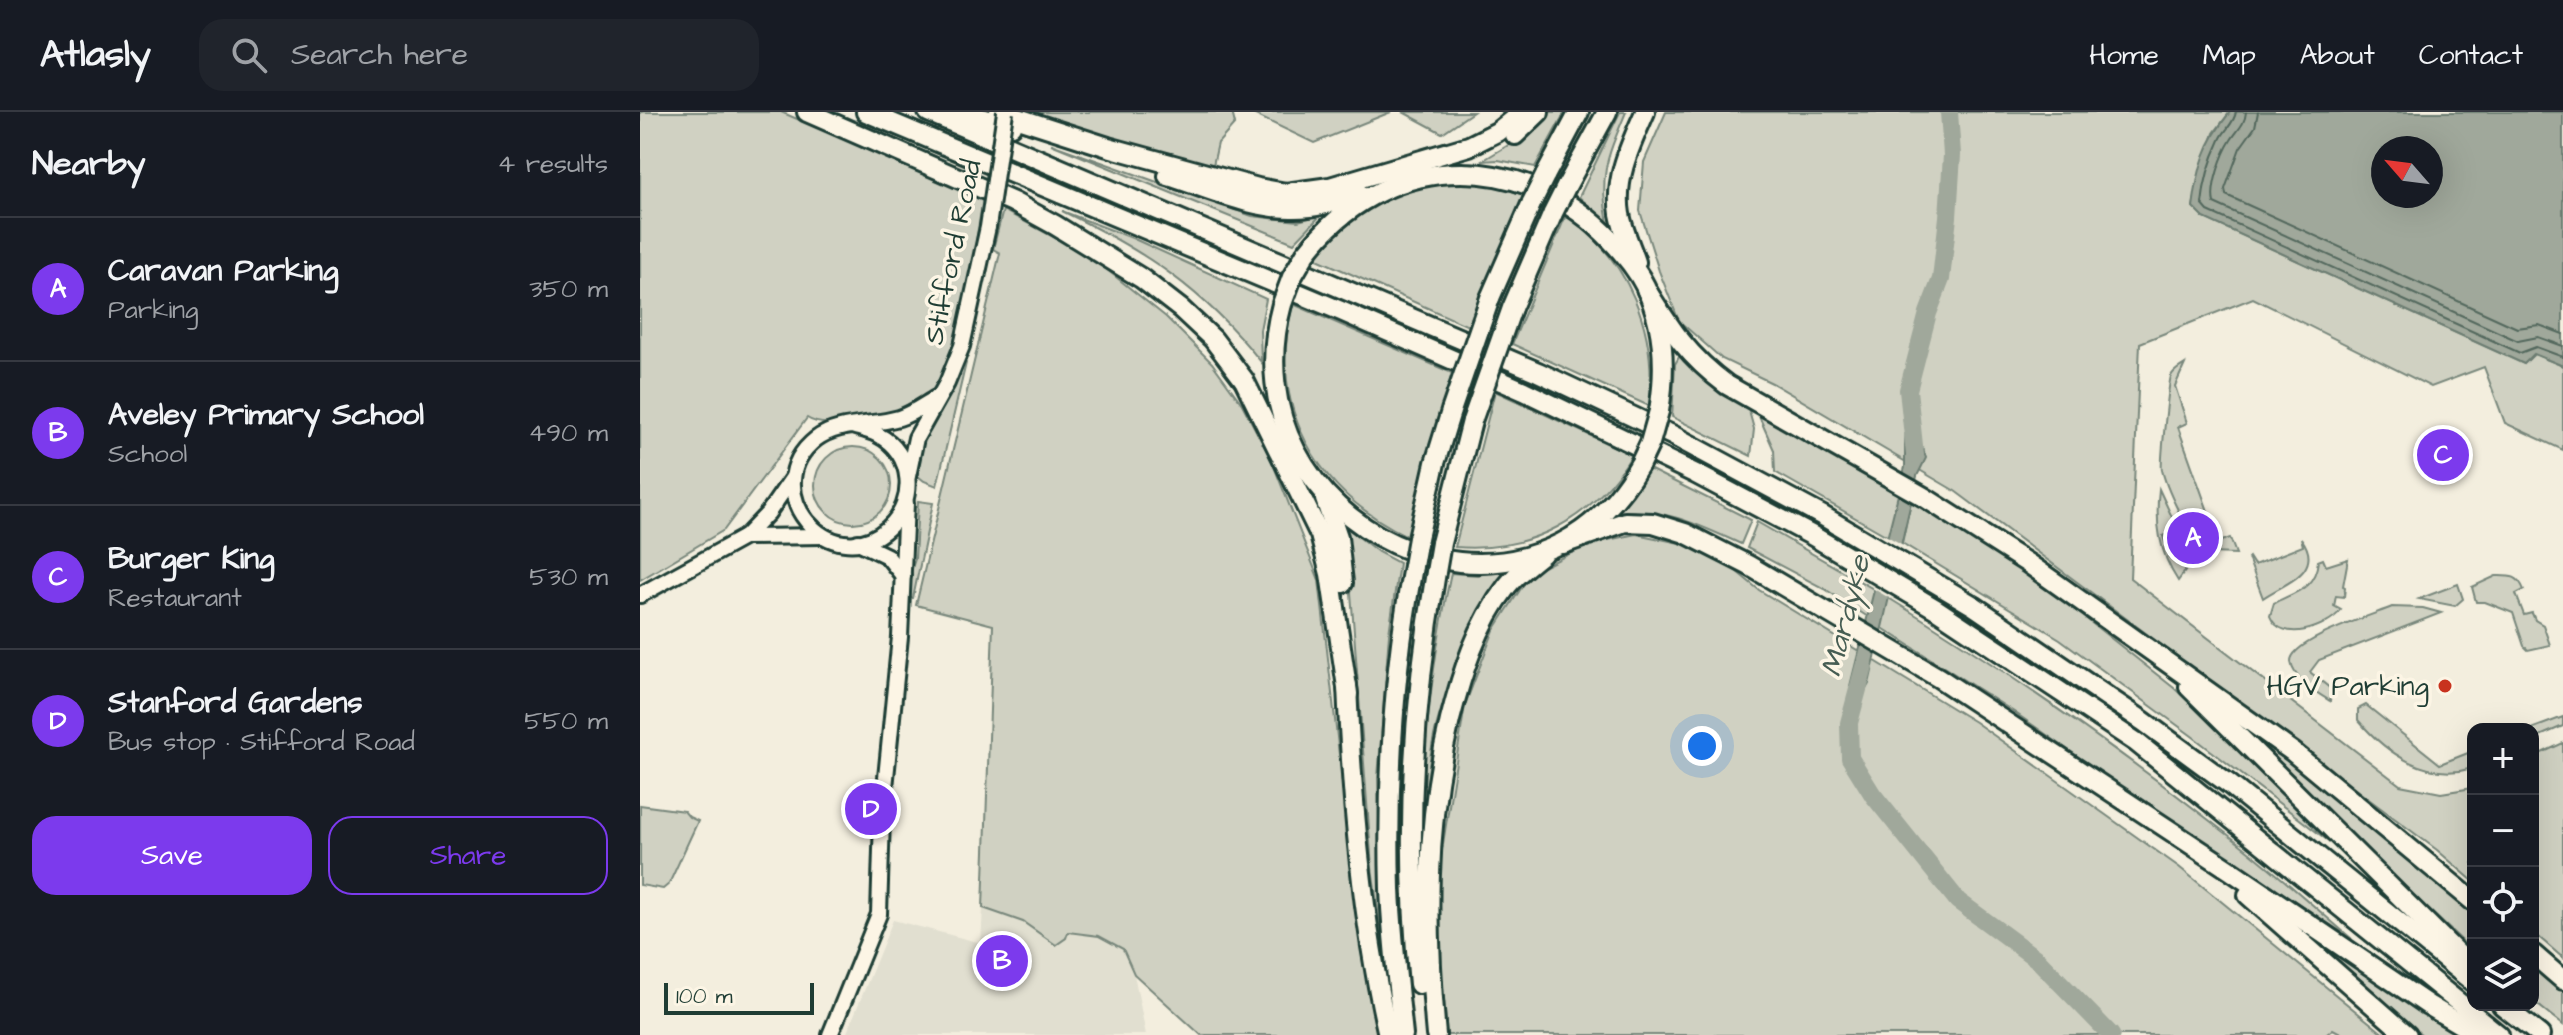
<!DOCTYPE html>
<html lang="en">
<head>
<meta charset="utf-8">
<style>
	:root { --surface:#171b24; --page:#20242c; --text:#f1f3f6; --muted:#9ea1a6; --line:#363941; --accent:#7c3aed }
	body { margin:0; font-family:"Architects Daughter",sans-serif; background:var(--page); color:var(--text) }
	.controls { position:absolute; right:24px; bottom:24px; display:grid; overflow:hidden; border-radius:16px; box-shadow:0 8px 32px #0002 }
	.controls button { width:72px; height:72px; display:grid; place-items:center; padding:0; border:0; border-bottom:2px solid var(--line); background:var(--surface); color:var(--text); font:40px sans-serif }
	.compass { position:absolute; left:1731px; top:24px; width:72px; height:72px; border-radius:50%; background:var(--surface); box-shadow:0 8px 32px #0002; rotate:298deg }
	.scale { position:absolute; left:24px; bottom:20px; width:150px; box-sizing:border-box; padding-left:8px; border:4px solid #1f3d34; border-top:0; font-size:22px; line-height:28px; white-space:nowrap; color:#1f3d34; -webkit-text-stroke:6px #fcf5e5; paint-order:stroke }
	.you { position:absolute; left:1062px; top:634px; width:28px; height:28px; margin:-20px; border:6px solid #fff; border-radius:50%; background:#1a73e8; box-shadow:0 0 0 12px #1a73e833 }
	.badge { display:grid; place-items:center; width:52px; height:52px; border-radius:50%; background:var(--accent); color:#fff; font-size:26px; font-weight:700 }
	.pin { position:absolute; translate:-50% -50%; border:4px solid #fff; box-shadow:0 2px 8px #0006 }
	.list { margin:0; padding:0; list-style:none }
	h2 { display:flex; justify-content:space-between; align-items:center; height:104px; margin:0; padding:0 32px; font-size:34px }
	h2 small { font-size:26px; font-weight:400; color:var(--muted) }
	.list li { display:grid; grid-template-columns:52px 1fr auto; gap:24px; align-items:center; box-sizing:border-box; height:144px; padding:0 32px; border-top:2px solid var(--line) }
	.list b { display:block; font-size:30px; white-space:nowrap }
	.list p { margin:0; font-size:26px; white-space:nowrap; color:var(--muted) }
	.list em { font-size:26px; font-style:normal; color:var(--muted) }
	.actions { display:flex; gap:16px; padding:24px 32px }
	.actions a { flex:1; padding:18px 0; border:2px solid var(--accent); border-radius:24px; text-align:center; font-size:28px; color:var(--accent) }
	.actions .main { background:var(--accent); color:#fff }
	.icon { flex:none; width:44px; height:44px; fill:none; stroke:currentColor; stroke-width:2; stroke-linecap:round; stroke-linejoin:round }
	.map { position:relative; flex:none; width:1923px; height:923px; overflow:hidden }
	header { display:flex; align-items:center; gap:48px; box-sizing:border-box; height:112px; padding:0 40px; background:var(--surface); border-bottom:2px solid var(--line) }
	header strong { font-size:38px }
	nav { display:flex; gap:44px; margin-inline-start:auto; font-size:28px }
	.search { width:560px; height:72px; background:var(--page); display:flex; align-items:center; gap:20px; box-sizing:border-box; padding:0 28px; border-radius:24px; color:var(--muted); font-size:30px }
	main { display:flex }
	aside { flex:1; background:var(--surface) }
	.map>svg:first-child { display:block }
	.built { fill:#e1dfd0 }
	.green { fill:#d0d1c2; stroke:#78877b; stroke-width:2 }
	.water { fill:#a0a89b; stroke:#6c7d72; stroke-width:2; fill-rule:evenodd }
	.pier { fill:#f3eede }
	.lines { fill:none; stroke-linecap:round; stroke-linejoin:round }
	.shore { stroke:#53685d; stroke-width:2 }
	.river { stroke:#a0a89b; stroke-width:18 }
	.secondary-casing { stroke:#1f3d34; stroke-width:20 }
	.highway-casing { stroke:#1f3d34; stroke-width:24 }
	.secondary { stroke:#fcf5e5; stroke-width:14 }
	.highway { stroke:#fcf5e5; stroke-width:18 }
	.secondary-bridge-casing { stroke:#1f3d34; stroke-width:20; stroke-linecap:butt }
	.highway-bridge-casing { stroke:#1f3d34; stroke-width:24; stroke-linecap:butt }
	.secondary-bridge { stroke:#fcf5e5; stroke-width:14 }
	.highway-bridge { stroke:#fcf5e5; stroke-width:18 }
	.poi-dot { fill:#c8321e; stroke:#fcf5e5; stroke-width:3 }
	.labels { text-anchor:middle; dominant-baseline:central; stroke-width:7; stroke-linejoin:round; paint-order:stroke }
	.street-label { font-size:28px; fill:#1f3d34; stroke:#fcf5e5 }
	.poi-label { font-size:28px; fill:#1f3d34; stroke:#fcf5e5; text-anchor:end }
	.water-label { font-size:30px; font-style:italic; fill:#465d53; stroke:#fcf5e5 }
</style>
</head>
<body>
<header>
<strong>Atlasly</strong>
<div class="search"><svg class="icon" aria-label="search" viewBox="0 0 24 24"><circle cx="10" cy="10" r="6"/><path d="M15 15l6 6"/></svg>Search here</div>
<nav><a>Home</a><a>Map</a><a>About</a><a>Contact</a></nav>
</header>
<main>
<aside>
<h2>Nearby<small>4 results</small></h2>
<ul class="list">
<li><span class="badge">A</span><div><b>Caravan Parking</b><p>Parking</p></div><em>350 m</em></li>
<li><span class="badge">B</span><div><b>Aveley Primary School</b><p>School</p></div><em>490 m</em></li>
<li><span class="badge">C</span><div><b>Burger King</b><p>Restaurant</p></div><em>530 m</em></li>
<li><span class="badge">D</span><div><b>Stanford Gardens</b><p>Bus stop · Stifford Road</p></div><em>550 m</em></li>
</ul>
<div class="actions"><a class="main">Save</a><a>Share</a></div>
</aside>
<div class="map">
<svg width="1923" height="923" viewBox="0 0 1923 923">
	<rect width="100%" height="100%" fill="#f3eede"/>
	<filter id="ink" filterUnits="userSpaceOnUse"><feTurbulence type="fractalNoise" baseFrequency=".0125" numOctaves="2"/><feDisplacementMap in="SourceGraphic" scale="16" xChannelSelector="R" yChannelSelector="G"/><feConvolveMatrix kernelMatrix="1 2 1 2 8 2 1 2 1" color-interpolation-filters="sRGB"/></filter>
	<g filter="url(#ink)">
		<polygon class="built" points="343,796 383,810 416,833 428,820 459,824 483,837 494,862 506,923 206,923 253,808 341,831"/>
		<g class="green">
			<path d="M 0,0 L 141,0 L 343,87 L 336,129 L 339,131 C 330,171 319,253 290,282 C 272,299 245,305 221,307 C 205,309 182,316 167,306 L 84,418 L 0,468 Z"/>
			<polygon points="377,0 592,0 595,12 578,31 573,53 518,42"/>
			<polygon points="609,0 751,0 674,31"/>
			<polygon points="763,0 833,0 802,21"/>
			<polygon points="910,0 925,0 895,55 858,48 842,49 900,14"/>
			<path d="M 980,0 L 986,0 C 968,43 958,63 968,111 L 939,85 Z"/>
			<polygon points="1026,0 1590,0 1574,21 1555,85 1553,95 1564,106 1884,252 1894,242 1923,254 1923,338 1865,311 1844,255 1791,275 1613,186 1500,231 1490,466 1760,673 1801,681 1833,676 1833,769 1797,738 1315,379 1132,271 1082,247 1039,209 1019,159 1000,99 1004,50"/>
			<polygon points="411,32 612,104 658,109 681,103 654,131"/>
			<path d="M 802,70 L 847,71 L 884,83 L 828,214 L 675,146 C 708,98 748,82 802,70 Z"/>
			<polygon points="363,98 451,145 526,205 572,251 602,292 631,347 679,468 719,817 738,923 561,923 494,862 483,837 459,824 428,820 426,826 416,833 383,810 343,796 353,513 276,493 360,141 353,137"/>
			<path d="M 422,99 L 492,126 L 626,187 L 620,218 L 621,250 C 563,177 505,139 422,99 Z"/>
			<path d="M 926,103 C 989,147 1018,219 1009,294 L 872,232 Z"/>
			<path d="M 653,192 L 812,261 L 787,348 L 769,425 C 677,381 626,295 653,192 Z"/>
			<polygon points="1039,245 1044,245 1106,288 1114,317 1111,344 1032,305 1035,252"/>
			<polygon points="324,250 326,251 297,374 284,369 278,364 281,329"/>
			<path d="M 1545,252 L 1535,274 L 1547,311 L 1538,315 L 1569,402 L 1566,408 L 1547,415 C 1537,397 1527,378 1522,358 C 1520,353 1529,269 1531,264 C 1534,258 1539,256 1545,252 Z"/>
			<path d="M 855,279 L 992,343 C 952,407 891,441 815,435 Z"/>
			<polygon points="1118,302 1259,380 1249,425 1135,360 1134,338"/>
			<circle cx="213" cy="373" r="38"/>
			<path d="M 1009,357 L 1111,408 L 1101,432 C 1059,413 1024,395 976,400 L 994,379 Z"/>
			<path d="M 1519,377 L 1538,418 L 1523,424 L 1530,446 L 1548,442 L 1551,451 L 1538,469 C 1519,440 1515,411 1519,377 Z"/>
			<polygon points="278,389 293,391 273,486 268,486 270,462 275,447"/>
			<polygon points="1271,389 1286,397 1387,460 1534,576 1619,655 1687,728 1552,624 1420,527 1262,431"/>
			<polygon points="1117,410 1235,478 1228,505 1185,477 1107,436"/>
			<polygon points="706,415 738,440 759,451 749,522 738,666 742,827 732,756"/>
			<polygon points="996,422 1069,437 1119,478 1335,610 1539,755 1745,923 1704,923 1693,917 1686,923 807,923 795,782 825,593 854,518 891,461 949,432"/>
			<polygon points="1590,426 1596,442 1569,441 1559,445 1558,438"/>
			<path d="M 1661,426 C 1686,460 1643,472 1623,486 L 1608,446 L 1609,445 L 1614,453 L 1663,434 Z"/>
			<path d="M 1683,447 L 1686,454 L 1708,447 L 1703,474 L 1705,475 L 1704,485 L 1696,484 L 1694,494 L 1701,498 C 1687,516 1641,532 1630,504 L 1634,491 C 1655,480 1675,477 1678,449 Z"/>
			<path d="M 869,457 C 846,483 833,510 821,542 C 811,569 800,596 794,624 C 786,664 784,706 781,746 C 781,647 790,558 811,461 L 838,463 Z"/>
			<path d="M 1856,464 C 1871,464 1878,463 1884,478 L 1876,482 L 1884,503 L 1892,501 L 1895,508 L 1903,513 L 1910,533 L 1888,538 L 1884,534 L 1873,501 L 1845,490 L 1836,490 L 1832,475 Z"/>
			<polygon points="1818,472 1823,487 1815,494 1779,487"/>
			<path d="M 1247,485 C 1366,558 1481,639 1591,725 C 1633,757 1672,793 1712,827 L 1454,656 L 1374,600 L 1241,515 Z"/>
			<path d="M 1752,495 L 1783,496 L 1801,501 L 1679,548 L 1670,560 L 1691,577 L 1690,589 C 1677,581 1653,567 1651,550 C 1649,529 1733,503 1752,495 Z"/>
			<path d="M 1726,593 L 1800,652 L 1833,639 L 1833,656 C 1787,670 1746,641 1718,608 L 1718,597 Z"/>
			<polygon points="1923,605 1923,614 1893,627 1893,617 1891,617"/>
			<polygon points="1923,631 1923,846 1893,820 1893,645"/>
			<polygon points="1635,636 1780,753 1833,798 1833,839 1693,708 1630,641"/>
			<polygon points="0,693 44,699 49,705 58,709 29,772 23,777 0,773"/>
			<polygon points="1672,824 1802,910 1819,923 1782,923 1670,827"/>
			<polygon points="1893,851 1923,877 1923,913 1893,889"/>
		</g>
		<g class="water">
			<path d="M 1590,0 L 1923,0 L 1923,254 L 1894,242 L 1884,252 L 1564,106 L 1553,95 C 1558,56 1565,31 1590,0 ZM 1743,36 L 1791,36 L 1791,84 L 1743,84 Z"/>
			<polygon points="1265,319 1278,323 1286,346 1277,364 1229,572 1225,579 1210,574 1265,355"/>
		</g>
		<polygon class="pier" points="1245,423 1265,434 1251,487 1232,476"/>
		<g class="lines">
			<g class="shore">
				<path d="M 1596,0 C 1594,12 1584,18 1580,28 C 1570,49 1564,69 1562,92 L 1568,99 L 1880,241 L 1896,235 L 1923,245"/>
				<path d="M 1606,0 C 1605,13 1597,18 1591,28 C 1582,42 1570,75 1574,91 L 1878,229 L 1898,225 L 1923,234"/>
				<polyline points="1618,0 1615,15 1600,36 1585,77 1586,83 1877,216 1899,213 1923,222"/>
			</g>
			<g class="river">
				<polyline points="1275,343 1268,278 1288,201 1301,167 1308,105 1312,43 1309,0"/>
				<polyline points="1224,555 1209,611 1210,646 1233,683 1318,789 1398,848 1471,923"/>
			</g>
			<g class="secondary-casing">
				<g id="secondary">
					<path d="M 215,315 C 222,317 231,319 238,323 C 274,341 277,390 248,416 C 190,468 114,376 176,327 C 198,310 232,314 259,306 C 272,302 284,293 296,286"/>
					<polyline points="268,364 276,326 307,271 322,234 348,115"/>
					<polyline points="105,425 183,424"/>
					<polyline points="218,430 247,444 263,464"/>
					<polyline points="0,483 105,425 128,401 153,365"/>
					<polyline points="190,923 239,802 242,706 260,525 266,391"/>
				</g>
			</g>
			<g class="highway-casing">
				<g id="highway">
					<polyline points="167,0 373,90 415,113 501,166 541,197 573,227 604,268 680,423 690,462 708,582"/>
					<polyline points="226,0 701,199 884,279 1056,362 1173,424 1296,497 1496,630 1859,923"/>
					<polyline points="288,0 898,260 1032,323 1183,404 1334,494 1503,609 1589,672 1833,870"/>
					<polyline points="319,0 371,14"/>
					<polyline points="359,0 468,35 618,76 646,81 690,75 829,34 857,20 882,0"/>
					<polyline points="875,23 899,0"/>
					<path d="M 528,64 C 568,76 611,97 654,96 C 677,96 699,89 720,82"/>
					<polyline points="905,64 939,0"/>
					<polyline points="926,75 967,0"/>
					<path d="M 666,141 C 742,41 875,35 964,121 C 980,137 995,154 1005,174 C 1024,212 1026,257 1019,299"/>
					<path d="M 996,150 C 991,135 983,119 980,102 C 974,66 991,32 1005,0"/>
					<path d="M 1007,179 C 1032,219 1048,244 1087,273 L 1284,385 L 1389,452 L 1653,640 L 1833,789"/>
					<polyline points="850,186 892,90"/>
					<path d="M 642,192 C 582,414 883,557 1000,352"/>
					<polyline points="872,196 913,101"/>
					<polyline points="685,387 698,425 703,471"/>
					<polyline points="778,426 795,351 811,299"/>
					<polyline points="801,431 832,309"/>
					<polyline points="923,432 985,410 1013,411 1045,421 1108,453 1299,566 1590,758 1788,893 1838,923"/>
					<path d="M 707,573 C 712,690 722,808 748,923"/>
					<polyline points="1549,575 1829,853"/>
					<polyline points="1608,783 1767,923"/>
					<polyline points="1893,842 1923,868"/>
					<path d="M 779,872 C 765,734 772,596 796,460"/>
					<polyline points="1862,893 1900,923"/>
					<path d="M 763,923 C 758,874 752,826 750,777 C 747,669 753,561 773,454"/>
					<path d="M 796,923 C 786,816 785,712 810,608 C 822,560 837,513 867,474 C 877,461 891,451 903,441"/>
				</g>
			</g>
			<use href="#secondary" class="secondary"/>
			<use href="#highway" class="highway"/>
			<g class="secondary-bridge-casing">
				<polyline id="secondary-bridge" points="348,115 365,0"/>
			</g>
			<g class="highway-bridge-casing">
				<g id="highway-bridge">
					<polyline points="892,90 905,64"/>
					<polyline points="913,101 926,75"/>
					<polyline points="642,192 652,165 666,141"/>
					<polyline points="811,299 850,186"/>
					<polyline points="832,309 872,196"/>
					<polyline points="1000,352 1010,331 1019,299"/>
					<polyline points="773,454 778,426"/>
					<polyline points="796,460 801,431"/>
				</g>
			</g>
			<use href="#secondary-bridge" class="secondary-bridge"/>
			<use href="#highway-bridge" class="highway-bridge"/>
		</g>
	</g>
	<circle class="poi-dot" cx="1805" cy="574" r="8"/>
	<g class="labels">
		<g class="street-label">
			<text transform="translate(313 140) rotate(-78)">Stifford Road</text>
		</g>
		<g class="poi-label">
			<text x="1789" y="574">HGV Parking</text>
		</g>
		<g class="water-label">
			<text transform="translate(1206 504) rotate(-76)">Mardyke</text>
		</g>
	</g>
</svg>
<div class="controls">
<button>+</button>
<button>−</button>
<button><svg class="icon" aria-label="locate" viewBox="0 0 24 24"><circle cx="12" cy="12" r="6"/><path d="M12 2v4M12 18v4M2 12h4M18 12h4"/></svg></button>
<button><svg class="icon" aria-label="layers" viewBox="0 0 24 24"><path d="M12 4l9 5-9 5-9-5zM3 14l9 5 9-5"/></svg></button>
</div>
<svg class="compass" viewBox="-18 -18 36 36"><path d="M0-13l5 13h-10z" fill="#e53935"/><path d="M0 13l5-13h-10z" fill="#9ea1a6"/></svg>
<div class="scale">100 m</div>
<div class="you"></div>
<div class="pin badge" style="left:1553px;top:426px">A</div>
<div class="pin badge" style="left:362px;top:849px">B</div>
<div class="pin badge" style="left:1803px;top:343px">C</div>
<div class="pin badge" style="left:231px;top:697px">D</div>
</div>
</main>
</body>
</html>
